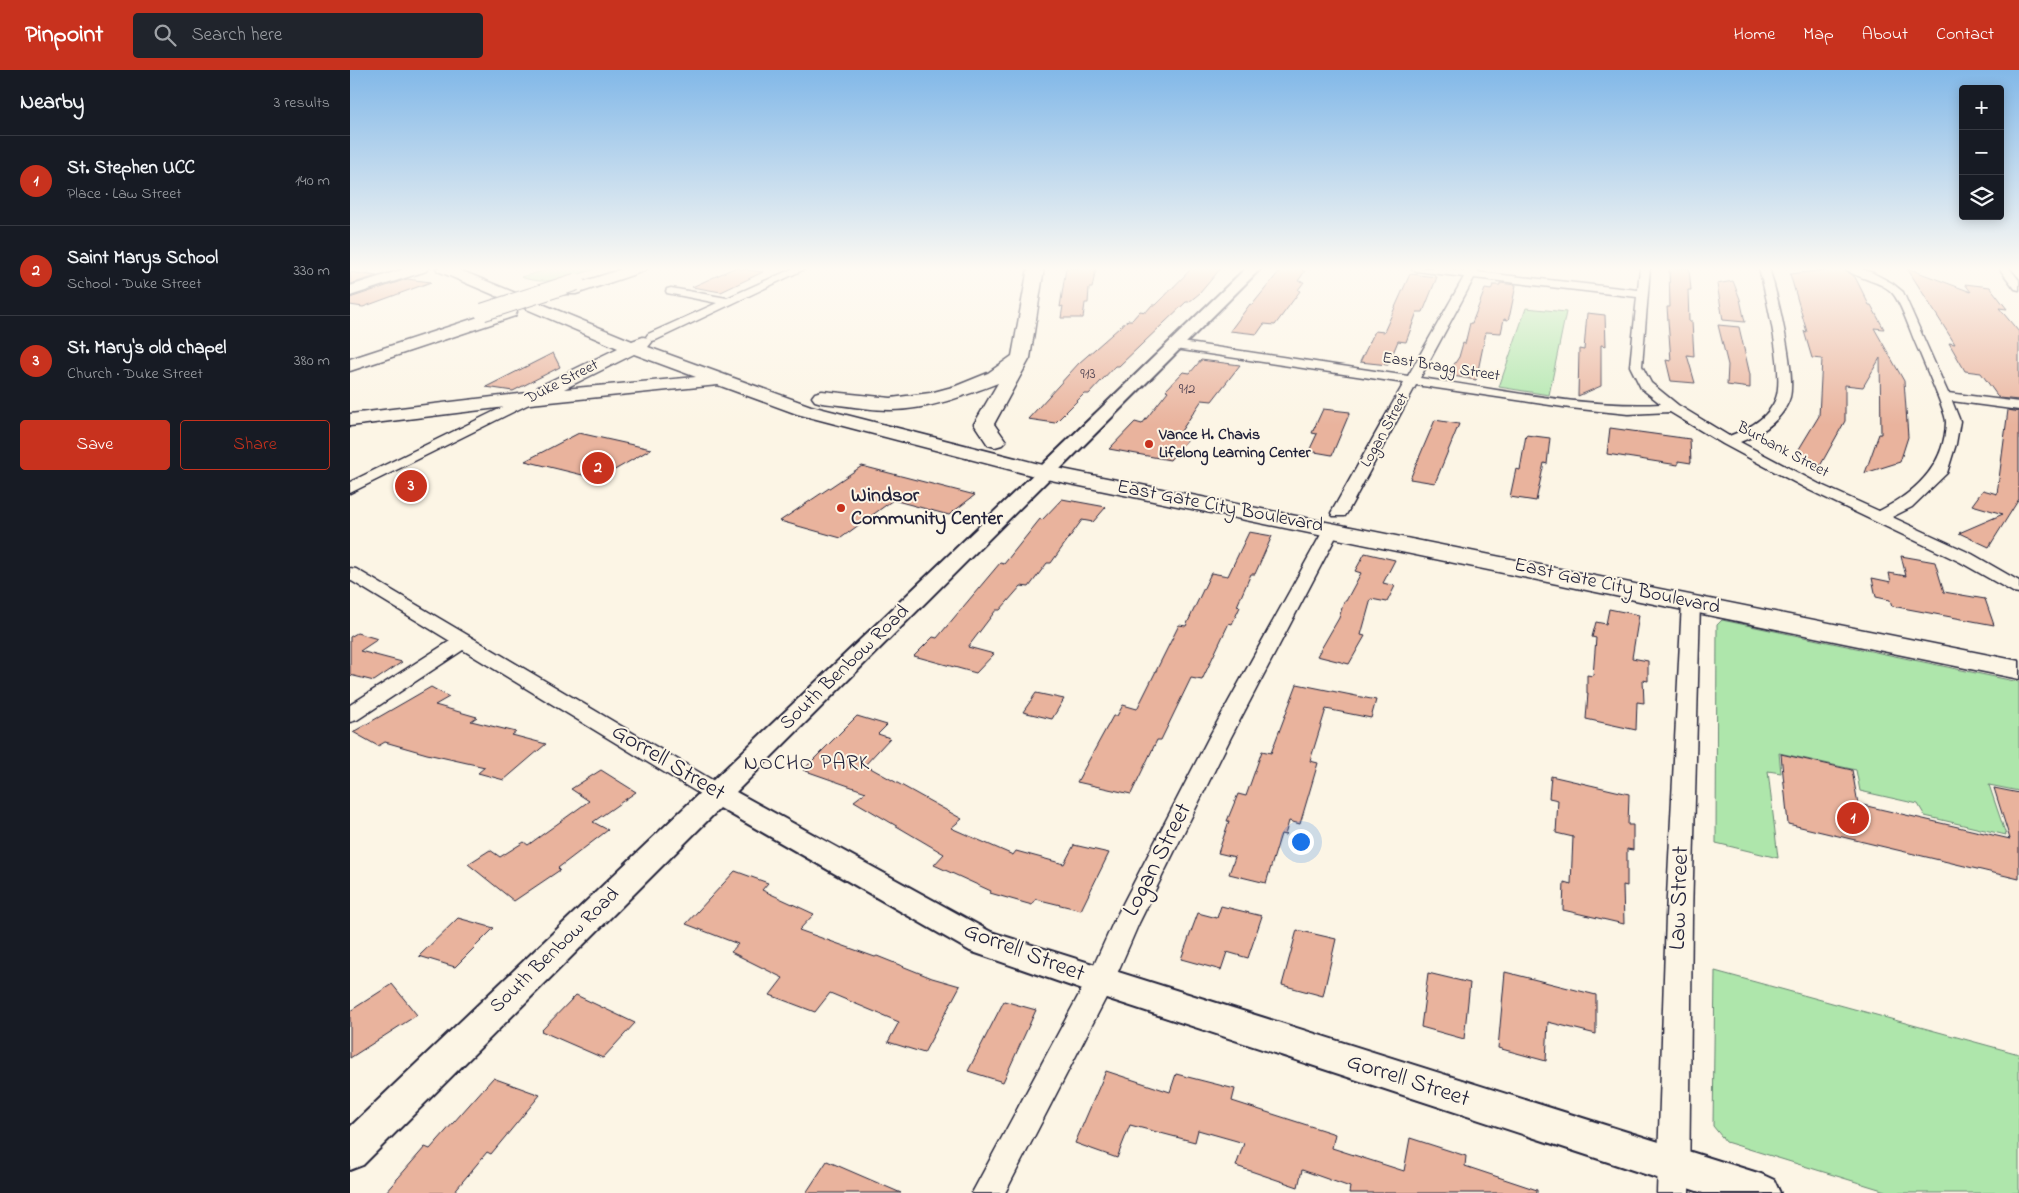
<!DOCTYPE html>
<html lang="en">
<head>
<meta charset="utf-8">
<style>
	:root { --surface:#171b24; --page:#20242c; --text:#f1f3f6; --muted:#9ea1a6; --line:#363941; --accent:#c8321e }
	body { margin:0; font-family:"Indie Flower",sans-serif; background:var(--page); color:var(--text) }
	.controls { position:absolute; right:15px; top:15px; display:grid; overflow:hidden; border-radius:5px; box-shadow:0 2px 12px #0003 }
	.controls button { width:45px; height:45px; display:grid; place-items:center; padding:0; border:0; border-bottom:1px solid var(--line); background:var(--surface); color:var(--text); font:25px sans-serif }
	.you { position:absolute; left:950px; top:771px; width:18px; height:18px; margin:-12px; border:4px solid #fff; border-radius:50%; background:#1a73e8; box-shadow:0 0 0 8px #1a73e833 }
	.badge { display:grid; place-items:center; width:32px; height:32px; border-radius:50%; background:var(--accent); color:#fff; font-size:16px; font-weight:700 }
	.pin { position:absolute; translate:-50% -50%; border:2px solid #fff; box-shadow:0 1px 5px #0006 }
	.list { margin:0; padding:0; list-style:none }
	h2 { display:flex; justify-content:space-between; align-items:center; height:65px; margin:0; padding:0 20px; font-size:21px }
	h2 small { font-size:16px; font-weight:400; color:var(--muted) }
	.list li { display:grid; grid-template-columns:32px 1fr auto; gap:15px; align-items:center; box-sizing:border-box; height:90px; padding:0 20px; border-top:1px solid var(--line) }
	.list b { display:block; font-size:19px; white-space:nowrap }
	.list p { margin:0; font-size:16px; white-space:nowrap; color:var(--muted) }
	.list em { font-size:16px; font-style:normal; color:var(--muted) }
	.actions { display:flex; gap:10px; padding:15px 20px }
	.actions a { flex:1; padding:11px 0; border:1px solid var(--accent); border-radius:5px; text-align:center; font-size:18px; color:var(--accent) }
	.actions .main { background:var(--accent); color:#fff }
	.icon { flex:none; width:28px; height:28px; fill:none; stroke:currentColor; stroke-width:2; stroke-linecap:round; stroke-linejoin:round }
	.map { position:relative; flex:none; width:1669px; height:1123px; overflow:hidden }
	header { display:flex; align-items:center; gap:30px; box-sizing:border-box; height:70px; padding:0 25px; background:var(--accent); color:#fff }
	header strong { font-size:24px }
	nav { display:flex; gap:28px; margin-inline-start:auto; font-size:18px }
	.search { width:350px; height:45px; background:var(--page); display:flex; align-items:center; gap:12px; box-sizing:border-box; padding:0 18px; border-radius:5px; color:var(--muted); font-size:19px }
	main { display:flex }
	aside { flex:1; background:var(--surface) }
	.map>svg:first-child { display:block }
	.green { fill:#aee6ab; stroke:#688473 }
	.building { fill:#e9b39d; stroke:#22223b }
	.lines { fill:none; stroke-linecap:round; stroke-linejoin:round }
	.minor-casing { stroke:#22223b; stroke-width:3 }
	.tertiary-casing { stroke:#22223b; stroke-width:4 }
	.secondary-casing { stroke:#22223b; stroke-width:4 }
	.primary-casing { stroke:#22223b; stroke-width:3 }
	.motorway-casing { stroke:#22223b; stroke-width:3 }
	.minor { fill:#fcf5e5; fill-rule:evenodd }
	.tertiary { fill:#fcf5e5; fill-rule:evenodd }
	.secondary { fill:#fcf5e5; fill-rule:evenodd }
	.primary { fill:#fcf5e5; fill-rule:evenodd }
	.motorway { fill:#fcf5e5; fill-rule:evenodd }
	.motorway-bridge-casing { stroke:#22223b; stroke-width:19; stroke-linecap:butt }
	.motorway-bridge { stroke:#fcf5e5; stroke-width:17 }
	.poi-dot { fill:#c8321e; stroke:#fcf5e5; stroke-width:2 }
	.labels { text-anchor:middle; dominant-baseline:central; stroke-width:4; stroke-linejoin:round; paint-order:stroke }
	.far-number-label { font-size:15px; fill:#544654 }
	.far-street-label { font-size:16px; fill:#22223b; stroke:#fcf5e5 }
	.far-poi-label { font-size:16px; font-weight:bold; fill:#22223b; stroke:#fcf5e5; text-anchor:start }
	.poi-label { font-size:20px; font-weight:bold; fill:#22223b; stroke:#fcf5e5; text-anchor:start }
	.street-label { font-size:20px; fill:#22223b; stroke:#fcf5e5 }
	.neighbourhood-label { font-size:21px; letter-spacing:1px; fill:#22223b; stroke:#fcf5e5 }
	.near-street-label { font-size:24px; fill:#22223b; stroke:#fcf5e5 }
</style>
</head>
<body>
<header>
<strong>Pinpoint</strong>
<div class="search"><svg class="icon" aria-label="search" viewBox="0 0 24 24"><circle cx="10" cy="10" r="6"/><path d="M15 15l6 6"/></svg>Search here</div>
<nav><a>Home</a><a>Map</a><a>About</a><a>Contact</a></nav>
</header>
<main>
<aside>
<h2>Nearby<small>3 results</small></h2>
<ul class="list">
<li><span class="badge">1</span><div><b>St. Stephen UCC</b><p>Place · Law Street</p></div><em>140 m</em></li>
<li><span class="badge">2</span><div><b>Saint Marys School</b><p>School · Duke Street</p></div><em>330 m</em></li>
<li><span class="badge">3</span><div><b>St. Mary's old chapel</b><p>Church · Duke Street</p></div><em>380 m</em></li>
</ul>
<div class="actions"><a class="main">Save</a><a>Share</a></div>
</aside>
<div class="map">
<svg width="1669" height="1123" viewBox="0 0 1669 1123">
	<rect width="100%" height="100%" fill="#fcf5e5"/>
	<filter id="ink" filterUnits="userSpaceOnUse"><feTurbulence type="fractalNoise" baseFrequency=".02" numOctaves="2"/><feDisplacementMap in="SourceGraphic" scale="10" xChannelSelector="R" yChannelSelector="G"/><feConvolveMatrix kernelMatrix="1 2 1 2 8 2 1 2 1" color-interpolation-filters="sRGB"/></filter>
	<g filter="url(#ink)">
		<g class="green">
			<path d="M 204,198 L 248,198 C 222,206 198,217 171,207 Z"/>
			<polygon points="1176,238 1216,242 1199,325 1149,317"/>
			<polygon points="1372,550 1669,612 1669,721 1639,715 1656,765 1575,746 1568,734 1510,721 1506,700 1429,683 1431,703 1418,701 1428,788 1366,773 1367,555"/>
			<polygon points="1365,901 1669,984 1669,1123 1542,1123 1376,1072 1363,1056"/>
		</g>
		<g class="building">
			<polygon points="384,198 413,202 371,222 342,217"/>
			<polygon points="716,198 746,198 742,218 739,218 738,233 735,233 733,248 711,248 713,236 710,237"/>
			<polygon points="842,198 871,198 850,223 839,232 836,232 769,296 765,296 739,324 734,324 705,353 678,349 729,293 778,250 782,250 790,241 796,242 802,235 806,235"/>
			<polygon points="932,198 954,198 952,200 955,201 948,211 954,212 948,220 950,221 925,255 914,254 907,264 880,261 900,234 902,235"/>
			<polygon points="1319,198 1339,198 1341,220 1338,220 1339,252 1342,252 1344,286 1337,285 1345,313 1321,311 1316,290 1321,291 1317,237 1320,237"/>
			<polygon points="1493,198 1505,207 1519,235 1521,235 1534,259 1524,258 1554,311 1558,367 1550,392 1515,403 1529,364 1531,364 1530,288 1513,317 1495,315 1495,351 1470,396 1446,384 1469,346 1472,289 1462,288 1454,261 1457,262 1440,204"/>
			<polygon points="1557,198 1621,222 1615,214 1640,217 1657,239 1649,238 1669,262 1669,330 1649,328 1631,303 1615,301 1599,273 1605,274"/>
			<polygon points="0,202 27,206 0,214"/>
			<polygon points="1060,204 1087,207 1073,242 1067,242 1056,272 1048,271 1038,295 1010,292 1025,261 1034,262"/>
			<polygon points="57,209 81,212 13,237 0,235 0,228"/>
			<polygon points="1383,211 1390,229 1395,252 1373,250 1367,214"/>
			<polygon points="1150,213 1166,215 1160,244 1158,250 1154,249 1151,263 1136,262 1126,310 1097,305 1109,287 1113,273 1115,274 1120,253 1122,253 1135,219 1141,220 1143,215 1150,215"/>
			<polygon points="1237,243 1255,245 1256,276 1251,275 1251,316 1228,326 1229,279 1234,280"/>
			<polygon points="1368,255 1389,257 1400,305 1400,318 1377,315 1378,295"/>
			<polygon points="203,283 210,297 163,321 136,317"/>
			<polygon points="851,290 890,295 862,331 852,330 827,367 838,369 820,390 759,379 785,352 792,354 818,321 816,320 833,302 840,303"/>
			<polygon points="973,339 1000,342 982,385 959,381 967,364 962,363"/>
			<polygon points="1658,340 1669,342 1669,429 1639,477 1609,463 1653,444 1622,435 1633,420 1647,424"/>
			<polygon points="1085,350 1109,354 1085,413 1060,409"/>
			<polygon points="1260,358 1340,369 1341,393 1328,391 1328,395 1257,384"/>
			<polygon points="229,363 301,379 249,409 175,391"/>
			<polygon points="1176,365 1200,368 1197,394 1194,393 1186,431 1160,427 1166,399 1170,400"/>
			<polygon points="512,396 625,425 599,445 543,430 491,468 430,451"/>
			<polygon points="712,429 756,437 743,452 732,450 701,493 697,493 679,517 671,516 650,540 646,540 618,577 644,584 626,603 564,586 583,567 587,568 650,493 654,494 690,449 692,450"/>
			<polygon points="899,462 922,466 905,504 901,504 887,536 890,537 882,554 879,553 852,610 841,608 811,670 807,670 781,724 727,712 763,646 767,646 773,635 787,639 829,555 836,556 861,503 878,506"/>
			<polygon points="1015,483 1045,490 1033,513 1045,516 1037,532 1021,529 1011,565 1015,566 999,594 967,586 989,548 994,531 996,531 1011,503 1005,501"/>
			<polygon points="1551,486 1585,492 1594,522 1635,529 1644,555 1542,536 1540,530 1526,527 1522,508 1541,512 1539,503 1556,506"/>
			<polygon points="1259,539 1289,545 1282,588 1298,591 1298,611 1293,610 1294,633 1287,632 1286,660 1236,649 1238,623 1237,623 1237,605 1243,606 1246,568 1242,567 1246,552 1256,554"/>
			<polygon points="7,563 28,569 10,581 52,592 24,611 0,605 0,567"/>
			<polygon points="947,614 1026,630 1021,648 976,639 960,691 968,693 950,754 939,751 935,765 931,764 916,813 879,804 885,787 868,783 879,751 877,751 888,724 896,726 912,681 921,683"/>
			<polygon points="81,617 99,627 85,635 127,647 121,651 166,662 162,665 196,674 154,710 128,703 135,697 77,684 35,672 28,676 3,662"/>
			<polygon points="686,623 714,629 702,649 673,642"/>
			<polygon points="507,646 537,655 528,664 540,668 515,695 612,749 601,758 663,785 666,781 714,794 724,775 759,783 731,840 686,829 682,835 640,823 641,821 584,795 594,784 504,731 516,722 453,700"/>
			<polygon points="1431,684 1502,700 1508,734 1660,769 1644,718 1669,723 1669,809 1438,754"/>
			<polygon points="251,700 286,722 243,752 258,760 208,798 210,800 164,831 118,794 140,780 150,787 174,772 178,775 239,731 221,719"/>
			<polygon points="1201,706 1279,724 1278,755 1283,755 1283,780 1277,779 1277,816 1273,815 1274,854 1213,840 1214,812 1221,814 1223,767 1206,763 1208,730 1199,728"/>
			<polygon points="385,801 418,813 412,820 464,844 449,860 525,887 527,886 582,908 610,916 574,983 538,972 549,952 480,923 465,942 420,925 433,908 381,882 388,874 336,854"/>
			<polygon points="871,836 912,846 898,888 877,882 871,900 831,889 848,843 867,848"/>
			<polygon points="108,848 144,858 105,897 69,886"/>
			<polygon points="947,860 986,869 973,926 932,915"/>
			<polygon points="1155,902 1246,925 1246,964 1198,952 1196,991 1148,978"/>
			<polygon points="1078,903 1120,913 1114,969 1071,957"/>
			<polygon points="42,914 67,945 0,988 0,941"/>
			<polygon points="226,925 285,953 253,988 191,961"/>
			<polygon points="654,931 686,940 653,1012 618,1001"/>
			<polygon points="756,1001 820,1022 826,1004 885,1019 882,1031 985,1064 982,1078 1054,1101 1060,1068 1116,1086 1115,1096 1187,1120 1187,1123 999,1123 1000,1117 952,1100 948,1117 886,1096 894,1073 848,1060 845,1072 780,1055 767,1088 725,1073"/>
			<polygon points="143,1008 190,1025 141,1084 137,1082 103,1123 35,1123 75,1077 80,1079"/>
			<polygon points="477,1091 551,1123 456,1123"/>
		</g>
		<g class="lines">
			<g class="minor-casing">
				<g id="minor">
					<polygon points="444,198 457,198 306,270 302,271 296,267 298,264 367,233 317,223 316,221 317,219 321,218 377,228"/>
					<path d="M 1061,198 L 1090,198 L 1117,201 L 1119,198 L 1129,198 L 1127,202 L 1288,220 L 1290,198 L 1300,198 L 1292,296 L 1301,313 L 1328,335 L 1379,366 C 1398,359 1419,348 1426,328 C 1435,304 1416,225 1409,198 L 1419,198 C 1427,223 1446,302 1440,327 C 1433,350 1411,364 1390,372 L 1469,414 L 1529,441 C 1565,423 1595,396 1596,352 C 1596,342 1574,294 1569,281 C 1562,267 1553,237 1544,225 C 1533,210 1507,210 1495,198 L 1509,198 L 1523,203 L 1542,213 L 1553,222 L 1598,323 L 1669,332 L 1669,340 L 1602,331 L 1610,351 L 1606,374 L 1597,403 L 1562,437 L 1542,447 L 1622,484 L 1669,511 L 1669,523 L 1663,522 L 1610,492 L 1459,420 L 1373,374 L 1320,342 L 1278,344 L 1220,338 L 1066,315 L 997,443 L 995,446 L 983,446 L 981,443 L 1054,313 L 825,279 L 819,275 L 825,271 L 1058,306 L 1114,207 L 1066,201 ZM 1124,208 L 1287,227 L 1280,296 L 1291,318 L 1311,334 C 1231,338 1149,319 1070,308 Z"/>
					<polygon points="1649,198 1659,198 1669,210 1669,220 1665,219"/>
					<polygon points="180,324 187,328 185,331 0,423 0,412"/>
					<polygon points="982,454 988,456 990,459 881,667 789,853 760,920 655,1123 622,1123 739,906 763,853 859,667 974,459 976,456"/>
					<polygon points="0,498 6,499 374,717 377,723 374,729 366,731 358,729 113,580 7,650 0,652 0,635 100,571 0,510"/>
					<polygon points="1341,527 1347,528 1350,532 1342,846 1339,1123 1307,1123 1316,846 1332,532 1335,528"/>
				</g>
			</g>
			<g class="tertiary-casing">
				<polygon id="tertiary" points="696,397 702,398 705,402 702,406 386,722 641,862 1411,1104 1424,1110 1430,1123 1353,1123 750,926 620,881 370,738 13,1095 0,1100 0,1057 690,398"/>
			</g>
			<g class="secondary-casing">
				<polygon id="secondary" points="896,198 911,198 703,406 696,408 689,406 685,402 689,398"/>
			</g>
			<g class="primary-casing">
				<g id="primary">
					<polygon points="57,198 79,198 76,201 0,226 0,216"/>
					<path d="M 86,198 L 105,198 L 282,271 L 293,267 L 299,268 L 302,272 L 298,277 L 461,336 L 697,396 L 1669,591 L 1669,609 L 696,409 L 447,344 L 368,315 L 180,334 L 0,356 L 0,344 L 186,322 L 188,317 L 268,278 L 88,201 ZM 284,284 L 346,307 L 214,319 Z"/>
					<path d="M 678,198 L 694,198 L 680,288 L 644,354 L 656,371 L 652,375 L 645,377 L 638,375 L 624,354 L 648,313 C 614,326 578,340 541,340 C 518,340 494,335 472,333 L 465,331 L 462,327 L 465,323 L 472,321 L 541,328 L 580,323 L 606,316 L 638,303 L 662,286 Z"/>
				</g>
			</g>
			<g class="motorway-casing">
				<g id="motorway">
					<polygon points="275,198 297,198 294,201 226,224 214,224 212,221 214,218"/>
					<polygon points="159,237 165,238 167,242 165,246 0,301 0,289"/>
				</g>
			</g>
			<use href="#minor" class="minor"/>
			<use href="#tertiary" class="tertiary"/>
			<use href="#secondary" class="secondary"/>
			<use href="#primary" class="primary"/>
			<use href="#motorway" class="motorway"/>
			<g class="motorway-bridge-casing">
				<polyline id="motorway-bridge" points="133,242 226,212"/>
			</g>
			<use href="#motorway-bridge" class="motorway-bridge"/>
		</g>
	</g>
	<linearGradient id="sky" x2="0" y2="1"><stop stop-color="#82b8e8"/><stop offset="0.56" stop-color="#fefaf3"/><stop offset="1" stop-color="#fefaf3" stop-opacity="0"/></linearGradient>
	<rect width="1669" height="355" fill="url(#sky)"/>
	<g class="poi-dot">
		<circle cx="799" cy="374" r="5"/>
		<circle cx="491" cy="438" r="5"/>
	</g>
	<g class="labels">
		<g class="far-number-label">
			<text x="738" y="304">913</text>
			<text x="837" y="319">912</text>
		</g>
		<g class="far-street-label">
			<text transform="translate(1091 297) rotate(9)">East Bragg Street</text>
			<text transform="translate(212 312) rotate(-27)">Duke Street</text>
			<text transform="translate(1035 360) rotate(-61)">Logan Street</text>
			<text transform="translate(1433 380) rotate(28)">Burbank Street</text>
		</g>
		<g class="far-poi-label">
			<text x="809" y="365">Vance H. Chavis<tspan x="809" dy="18">Lifelong Learning Center</tspan></text>
		</g>
		<g class="poi-label">
			<text x="501" y="426">Windsor<tspan x="501" dy="23">Community Center</tspan></text>
		</g>
		<g class="street-label">
			<text transform="translate(870 437) rotate(11)">East Gate City Boulevard</text>
			<text transform="translate(1267 517) rotate(12)">East Gate City Boulevard</text>
			<text transform="translate(495 598) rotate(-44)">South Benbow Road</text>
			<text transform="translate(205 881) rotate(-44)">South Benbow Road</text>
		</g>
		<g class="neighbourhood-label">
			<text x="457" y="694">NOCHO PARK</text>
		</g>
		<g class="near-street-label">
			<text transform="translate(318 693) rotate(31)">Gorrell Street</text>
			<text transform="translate(808 790) rotate(-63)">Logan Street</text>
			<text transform="translate(1330 828) rotate(-88)">Law Street</text>
			<text transform="translate(674 883) rotate(21)">Gorrell Street</text>
			<text transform="translate(1058 1011) rotate(18)">Gorrell Street</text>
		</g>
	</g>
</svg>
<div class="controls">
<button>+</button>
<button>−</button>
<button><svg class="icon" aria-label="layers" viewBox="0 0 24 24"><path d="M12 4l9 5-9 5-9-5zM3 14l9 5 9-5"/></svg></button>
</div>
<div class="you"></div>
<div class="pin badge" style="left:1503px;top:748px">1</div>
<div class="pin badge" style="left:248px;top:398px">2</div>
<div class="pin badge" style="left:61px;top:416px">3</div>
</div>
</main>
</body>
</html>
